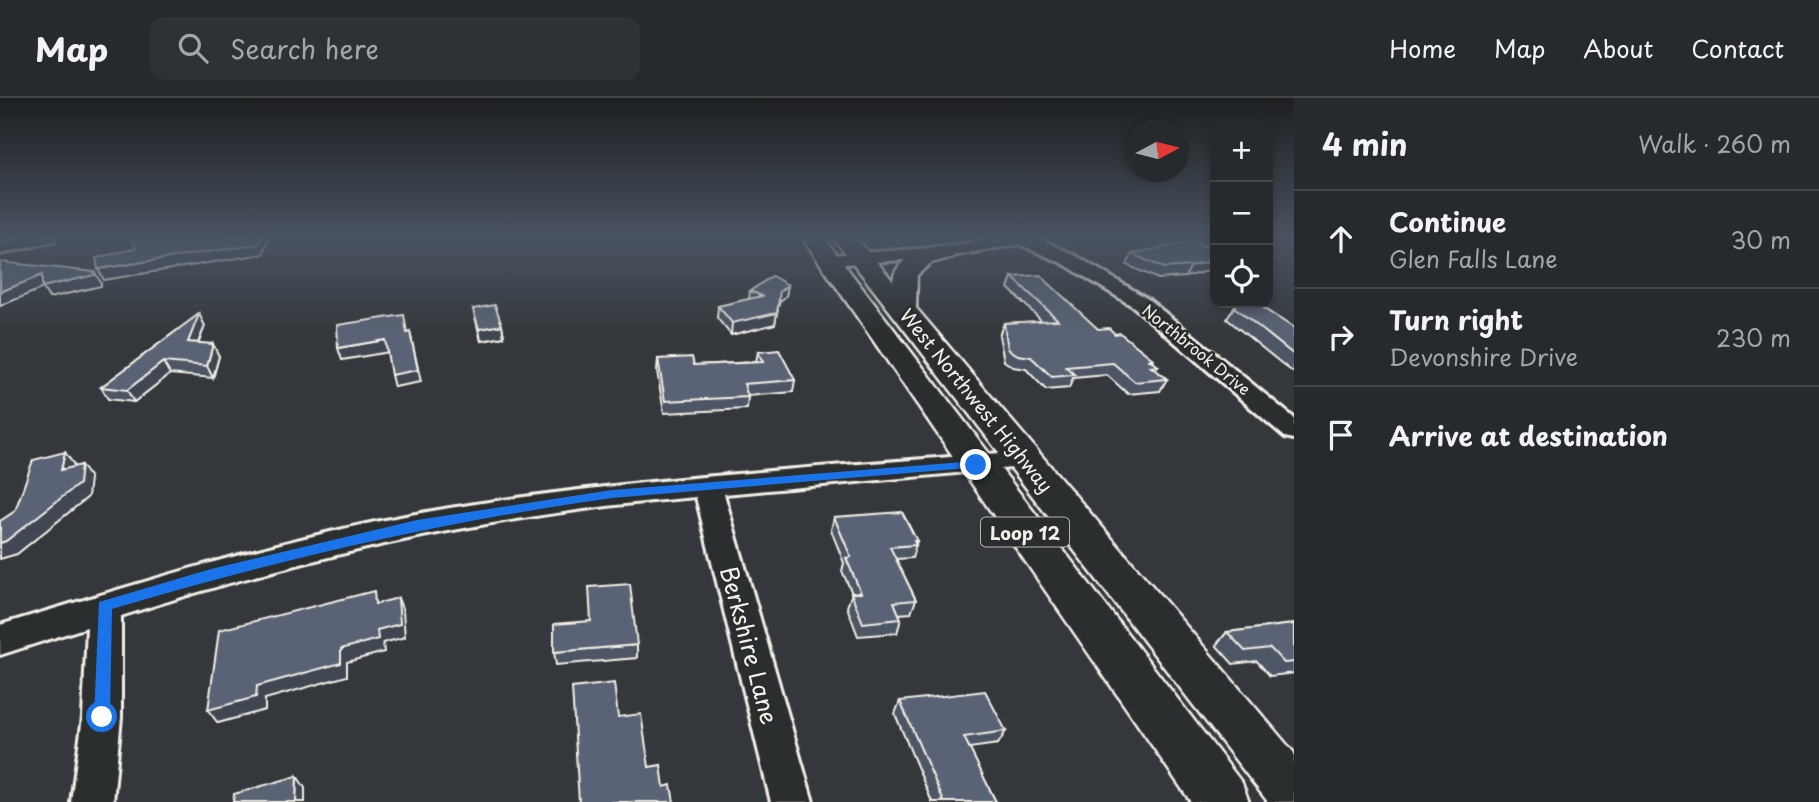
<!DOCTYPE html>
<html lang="en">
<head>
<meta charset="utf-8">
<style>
	:root { --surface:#272a2d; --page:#2f3235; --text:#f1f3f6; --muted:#a4a7aa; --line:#434649 }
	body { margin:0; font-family:"Playpen Sans",sans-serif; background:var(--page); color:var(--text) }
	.controls { position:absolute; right:21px; top:21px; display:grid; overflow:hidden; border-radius:14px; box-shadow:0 4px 10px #0003 }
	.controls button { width:63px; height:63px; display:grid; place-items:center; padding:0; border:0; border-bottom:2px solid var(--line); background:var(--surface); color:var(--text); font:35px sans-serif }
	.compass { position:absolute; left:1126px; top:21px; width:63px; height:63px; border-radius:50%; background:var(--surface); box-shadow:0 4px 10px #0003; rotate:83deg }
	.stop { position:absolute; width:21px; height:21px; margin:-16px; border:5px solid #1a73e8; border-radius:50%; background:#fff }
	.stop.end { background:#1a73e8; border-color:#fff; box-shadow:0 2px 7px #0008 }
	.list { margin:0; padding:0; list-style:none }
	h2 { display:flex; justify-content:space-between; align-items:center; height:91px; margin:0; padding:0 28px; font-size:30px }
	h2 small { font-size:23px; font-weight:400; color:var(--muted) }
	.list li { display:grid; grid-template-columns:46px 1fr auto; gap:21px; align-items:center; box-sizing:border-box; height:98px; padding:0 28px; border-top:2px solid var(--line) }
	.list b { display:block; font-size:26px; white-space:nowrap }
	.list p { margin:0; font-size:23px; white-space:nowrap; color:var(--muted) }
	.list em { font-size:23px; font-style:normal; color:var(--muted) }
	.icon { flex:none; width:38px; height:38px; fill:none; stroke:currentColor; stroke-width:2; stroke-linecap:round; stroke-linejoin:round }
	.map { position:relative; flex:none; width:1294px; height:704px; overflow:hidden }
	header { display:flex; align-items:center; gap:42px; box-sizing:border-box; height:98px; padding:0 35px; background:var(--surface); border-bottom:2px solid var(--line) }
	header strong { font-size:33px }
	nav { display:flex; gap:38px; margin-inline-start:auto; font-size:24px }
	.search { width:490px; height:63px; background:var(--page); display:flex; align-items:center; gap:18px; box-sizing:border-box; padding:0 24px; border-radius:14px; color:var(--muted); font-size:26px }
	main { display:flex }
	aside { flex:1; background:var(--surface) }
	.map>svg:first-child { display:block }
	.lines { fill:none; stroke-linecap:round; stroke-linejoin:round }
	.minor-casing { stroke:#f4f1e8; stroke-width:6 }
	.major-casing { stroke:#f4f1e8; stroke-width:5 }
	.minor { fill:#2a2d2e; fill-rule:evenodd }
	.major { fill:#2a2d2e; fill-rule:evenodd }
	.wall { fill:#4d5665; stroke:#f4f1e8; stroke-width:2 }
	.shaded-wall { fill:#3f4652; stroke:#f4f1e8; stroke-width:2 }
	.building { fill:#5a6475; stroke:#f4f1e8; stroke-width:2 }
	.route { fill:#1a73e8 }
	.labels { text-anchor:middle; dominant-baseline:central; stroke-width:5; stroke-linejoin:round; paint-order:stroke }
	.far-street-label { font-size:16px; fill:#f4f1e8; stroke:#2a2d2e }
	.shield { fill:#2a2d2e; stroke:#b7b6b0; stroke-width:2 }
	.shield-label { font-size:18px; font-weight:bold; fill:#f4f1e8 }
	.street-label { font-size:19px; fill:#f4f1e8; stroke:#2a2d2e }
	.near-street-label { font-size:23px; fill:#f4f1e8; stroke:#2a2d2e }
</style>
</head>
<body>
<header>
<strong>Map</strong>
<div class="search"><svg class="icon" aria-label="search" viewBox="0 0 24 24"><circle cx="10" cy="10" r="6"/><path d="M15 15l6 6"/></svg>Search here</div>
<nav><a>Home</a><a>Map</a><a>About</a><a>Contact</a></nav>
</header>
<main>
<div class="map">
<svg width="1294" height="704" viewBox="0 0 1294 704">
	<rect width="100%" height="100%" fill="#34383c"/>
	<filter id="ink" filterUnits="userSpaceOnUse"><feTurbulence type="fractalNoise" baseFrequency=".0143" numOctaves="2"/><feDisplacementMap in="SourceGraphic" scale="14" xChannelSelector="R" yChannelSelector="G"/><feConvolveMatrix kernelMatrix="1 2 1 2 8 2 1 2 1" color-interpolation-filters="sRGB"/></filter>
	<g filter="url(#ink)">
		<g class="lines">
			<g class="minor-casing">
				<g id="minor">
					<polygon points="28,139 55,139 53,143 0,156 0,146"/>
					<polygon points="1001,139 1036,139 1076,158 1148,201 1294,320 1294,341 1285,339 1134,209 1064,166 1019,146 945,159 830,167 821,162 830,157 945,149"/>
					<path d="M 1025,353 L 1034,356 L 1038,362 L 1034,368 L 724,396 L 813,704 L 771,704 L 696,399 C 500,415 308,457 121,518 L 121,619 L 113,704 L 71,704 L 83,619 L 87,529 L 0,557 L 0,527 C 148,483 297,435 450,410 C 640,379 833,369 1025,353 Z"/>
				</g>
			</g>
			<g class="major-casing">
				<g id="major">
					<polygon points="802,139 823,139 1242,685 1249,704 1191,704"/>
					<path d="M 833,139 L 855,139 L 893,183 C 895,159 932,144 953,149 L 956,154 L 953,159 L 931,165 L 917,177 L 916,210 L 1294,655 L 1294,704 L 1268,704 Z"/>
				</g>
			</g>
			<use href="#minor" class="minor"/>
			<use href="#major" class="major"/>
		</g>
		<g class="wall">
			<polygon points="1215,152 1185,179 1158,181 1127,167 1132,156"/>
			<polygon points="1012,179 1098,231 1115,236 1153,261 1152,263 1158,268 1156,272 1167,281 1160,293 1128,296 1107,277 1073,280 1069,290 1046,292 1026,271 1013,269 1004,263 999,237 1004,225 1042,223 1008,190"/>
			<polygon points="788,187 786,198 779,204 775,226 731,237 717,220 718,208 749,201 750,193"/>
			<polygon points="1234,209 1294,230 1294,275 1281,265 1227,221"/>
			<polygon points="473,211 502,227 504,239 481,243"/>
			<polygon points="199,216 205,228 198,245 219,258 213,280 170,276 134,304 108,301 101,289"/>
			<polygon points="758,254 795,282 793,294 748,298 747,311 664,315 657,273 658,261 694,267 756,264"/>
			<polygon points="834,419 917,443 912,460 896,461 916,502 911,515 899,516 901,521 897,535 858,538 847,509 852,495 842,473 844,465 831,432"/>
			<polygon points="1294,526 1294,575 1270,578 1257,563 1233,566 1216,547 1227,534"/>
			<polygon points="637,547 637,560 556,567 554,554"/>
			<polygon points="900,603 1006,633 998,646 969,650 996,704 932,704 895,616"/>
		</g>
		<g class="shaded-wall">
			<polygon points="262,139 269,139 263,156 104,182 98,171"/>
			<polygon points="1215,162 1215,171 1185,179 1191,168"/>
			<polygon points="95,174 101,185 101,188 49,200 43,190 0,208 0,194 42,177"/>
			<polygon points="788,187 786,198 779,204 775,226 731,237 732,225"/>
			<polygon points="199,216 205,228 194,255 188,244"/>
			<polygon points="502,227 504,239 481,243 479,231"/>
			<polygon points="410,234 421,284 394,289 391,277"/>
			<polygon points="385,242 389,254 342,262 338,250"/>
			<polygon points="213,246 219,258 213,280 207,268"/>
			<polygon points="163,264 170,276 134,304 127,292"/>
			<polygon points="65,354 74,367 71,385 61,372"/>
			<polygon points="81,367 90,380 88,399 17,456 0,461 0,445"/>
			<polygon points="398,500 403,513 405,539 383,545 384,554 347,564 347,578 265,601 265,612 218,625 208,612 257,588 341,551 377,532"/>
			<polygon points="297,678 305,690 305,704 296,704"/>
		</g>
		<g class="building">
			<polygon points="129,139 262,139 259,146 98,171 96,160 136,150"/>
			<polygon points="1192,143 1215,152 1215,162 1191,168 1164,170 1132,156"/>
			<polygon points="0,164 95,174 95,177 42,189 42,177 0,194"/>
			<polygon points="1040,177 1098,231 1109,230 1115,236 1120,235 1153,261 1149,262 1158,268 1151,269 1167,281 1135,284 1113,265 1066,269 1075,277 1052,279 1031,259 1018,257 1008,251 1004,225 1058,222 1012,179"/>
			<polygon points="772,178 788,187 780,193 777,215 732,225 718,208 762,198 750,193"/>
			<polygon points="1237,205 1255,205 1294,230 1294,257 1234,209"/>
			<polygon points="495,207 502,227 479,231 473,211"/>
			<polygon points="199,216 188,244 213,246 207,268 163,264 127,292 101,289"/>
			<polygon points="404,217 407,235 410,234 418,272 391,277 385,242 338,250 337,227"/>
			<polygon points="779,252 795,282 744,286 748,299 665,303 658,261 692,259 694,267 763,264 758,254"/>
			<polygon points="65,354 61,372 81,367 79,386 6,443 0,445 0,423 15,413 33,362"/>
			<polygon points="902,414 917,443 914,443 916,447 890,449 916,502 894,504 901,521 863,525 851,495 861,495 846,460 851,459 834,419"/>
			<polygon points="630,486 637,547 554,554 554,526 591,523 589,489"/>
			<polygon points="374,493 375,506 398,500 400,526 377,532 378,541 341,551 341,565 257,588 256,599 208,612 219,532"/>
			<polygon points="1294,526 1294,564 1284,565 1270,550 1245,553 1227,534"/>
			<polygon points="614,585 618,619 641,616 649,669 661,667 664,689 671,687 674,704 579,704 572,590"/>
			<polygon points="985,593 1006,633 964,639 996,704 944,704 900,603"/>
			<polygon points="297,678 296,704 233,704 234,696"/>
		</g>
	</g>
	<linearGradient id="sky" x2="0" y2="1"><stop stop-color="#1d1f21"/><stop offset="0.59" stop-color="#4a5361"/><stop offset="1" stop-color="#4a5361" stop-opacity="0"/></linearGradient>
	<rect width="1294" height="237" fill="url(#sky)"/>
	<path class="route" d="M 976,363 L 980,364 L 980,369 L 612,400 C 441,424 276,462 112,511 L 110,619 L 108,625 L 102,627 L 96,625 L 94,619 L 99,504 L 211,471 L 417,422 L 612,392 Z"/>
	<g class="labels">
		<g class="far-street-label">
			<text transform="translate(1197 251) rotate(39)">Northbrook Drive</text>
		</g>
		<rect class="shield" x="981" y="419.5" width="88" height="29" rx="5"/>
		<g class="shield-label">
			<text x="1025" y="434">Loop 12</text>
		</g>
		<g class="street-label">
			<text transform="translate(977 302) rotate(51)">West Northwest Highway</text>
		</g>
		<g class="near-street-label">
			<text transform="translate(750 547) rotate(75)">Berkshire Lane</text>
		</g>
	</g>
</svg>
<div class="controls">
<button>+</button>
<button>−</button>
<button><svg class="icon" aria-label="locate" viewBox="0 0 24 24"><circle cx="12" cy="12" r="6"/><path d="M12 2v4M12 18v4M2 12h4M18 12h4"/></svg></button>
</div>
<svg class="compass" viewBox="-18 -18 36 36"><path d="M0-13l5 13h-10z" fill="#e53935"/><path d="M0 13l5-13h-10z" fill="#a4a7aa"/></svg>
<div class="stop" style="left:102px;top:619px"></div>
<div class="stop end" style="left:976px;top:367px"></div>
</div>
<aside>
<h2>4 min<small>Walk · 260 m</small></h2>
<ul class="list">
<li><svg class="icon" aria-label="ahead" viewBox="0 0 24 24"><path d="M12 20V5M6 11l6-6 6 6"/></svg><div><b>Continue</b><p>Glen Falls Lane</p></div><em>30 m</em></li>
<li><svg class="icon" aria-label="right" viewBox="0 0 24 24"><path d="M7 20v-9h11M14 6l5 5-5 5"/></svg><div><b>Turn right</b><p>Devonshire Drive</p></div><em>230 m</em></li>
<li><svg class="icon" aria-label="arrive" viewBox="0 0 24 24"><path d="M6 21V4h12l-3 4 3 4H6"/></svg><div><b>Arrive at destination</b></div></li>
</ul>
</aside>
</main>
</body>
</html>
